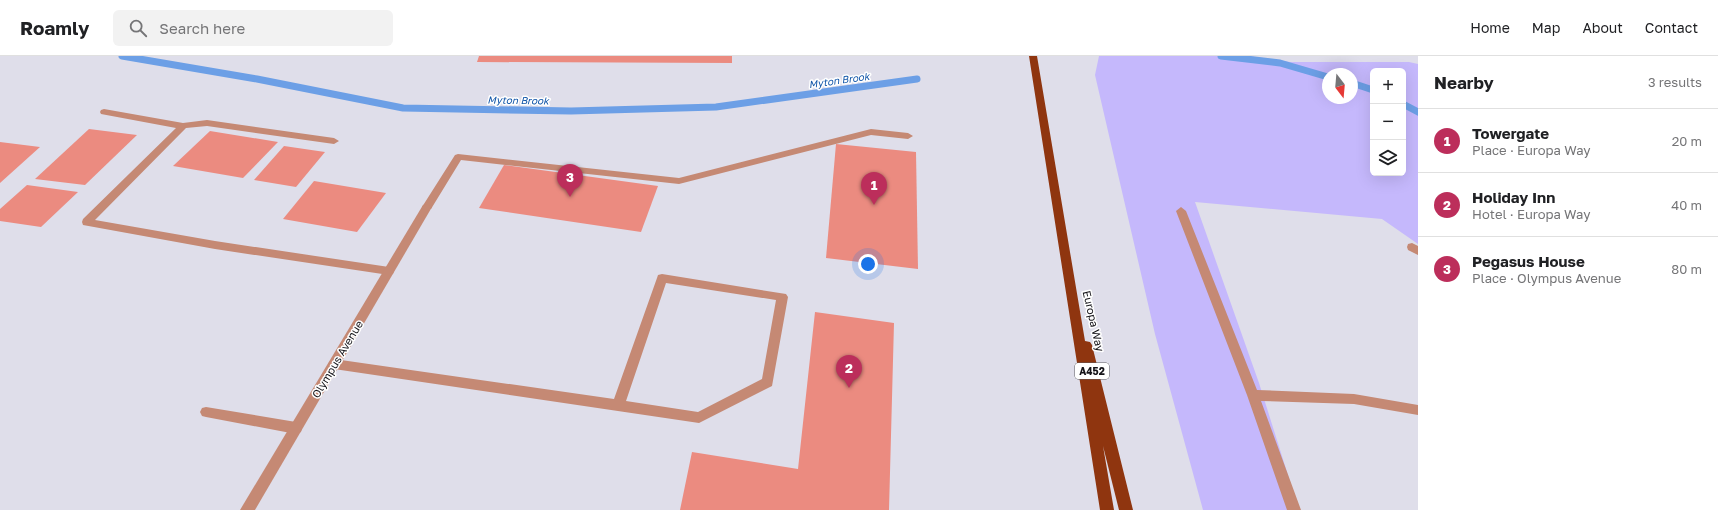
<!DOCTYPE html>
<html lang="en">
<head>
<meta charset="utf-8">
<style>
	:root { --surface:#fff; --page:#f2f2f2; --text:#202124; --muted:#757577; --line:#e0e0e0; --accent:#bc2e5b }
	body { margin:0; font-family:"Golos Text",sans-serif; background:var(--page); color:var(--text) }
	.controls { position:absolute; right:12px; top:12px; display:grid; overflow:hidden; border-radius:6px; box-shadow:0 4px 16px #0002 }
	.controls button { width:36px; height:36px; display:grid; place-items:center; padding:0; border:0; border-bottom:1px solid var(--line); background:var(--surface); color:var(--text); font:20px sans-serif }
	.compass { position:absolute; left:1322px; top:12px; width:36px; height:36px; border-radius:50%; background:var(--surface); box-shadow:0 4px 16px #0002; rotate:164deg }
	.you { position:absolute; left:868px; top:208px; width:14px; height:14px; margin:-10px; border:3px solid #fff; border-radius:50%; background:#1a73e8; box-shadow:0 0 0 6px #1a73e833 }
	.badge { display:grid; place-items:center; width:26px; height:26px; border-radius:50%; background:var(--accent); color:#fff; font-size:13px; font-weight:700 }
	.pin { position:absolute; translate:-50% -33px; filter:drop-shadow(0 1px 2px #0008) }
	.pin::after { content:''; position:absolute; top:21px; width:14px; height:12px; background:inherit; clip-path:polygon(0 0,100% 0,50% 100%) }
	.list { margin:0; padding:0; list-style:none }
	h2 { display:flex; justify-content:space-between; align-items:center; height:52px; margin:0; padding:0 16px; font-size:17px }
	h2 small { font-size:13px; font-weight:400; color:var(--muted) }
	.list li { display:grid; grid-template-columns:26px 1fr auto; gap:12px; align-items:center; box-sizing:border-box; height:64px; padding:0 16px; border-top:1px solid var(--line) }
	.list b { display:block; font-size:15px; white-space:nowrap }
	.list p { margin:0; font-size:13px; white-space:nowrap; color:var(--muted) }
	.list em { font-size:13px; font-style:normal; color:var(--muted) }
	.icon { flex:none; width:22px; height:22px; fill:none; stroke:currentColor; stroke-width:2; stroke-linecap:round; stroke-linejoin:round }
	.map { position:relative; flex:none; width:1418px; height:454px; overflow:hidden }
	header { display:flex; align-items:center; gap:24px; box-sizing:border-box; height:56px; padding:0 20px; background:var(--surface); border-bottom:1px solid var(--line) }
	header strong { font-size:19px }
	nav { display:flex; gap:22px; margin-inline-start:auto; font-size:14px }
	.search { width:280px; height:36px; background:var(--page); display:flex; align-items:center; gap:10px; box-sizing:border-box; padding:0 14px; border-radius:6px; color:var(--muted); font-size:15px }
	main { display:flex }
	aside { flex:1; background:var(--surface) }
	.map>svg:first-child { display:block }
	.green { fill:#c5b8fc; fill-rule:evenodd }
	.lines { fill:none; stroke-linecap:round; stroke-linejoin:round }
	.stream { stroke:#6c9fe6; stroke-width:7 }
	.building { fill:#eb8b80 }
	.service { fill:#c58974; fill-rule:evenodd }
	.minor { fill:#c58974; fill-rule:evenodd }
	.trunk { fill:#8f350f; fill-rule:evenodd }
	.labels { text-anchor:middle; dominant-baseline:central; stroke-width:3; stroke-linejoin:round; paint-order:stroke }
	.far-water-label { font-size:10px; font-style:italic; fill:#1055a8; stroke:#fff }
	.shield { fill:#fff; stroke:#5b5a5e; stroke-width:1 }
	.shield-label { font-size:10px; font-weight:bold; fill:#151419 }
	.street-label { font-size:11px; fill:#151419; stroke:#fff }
</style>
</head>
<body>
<header>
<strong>Roamly</strong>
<div class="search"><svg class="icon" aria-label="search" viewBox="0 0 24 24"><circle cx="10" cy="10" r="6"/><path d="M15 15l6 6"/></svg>Search here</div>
<nav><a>Home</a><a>Map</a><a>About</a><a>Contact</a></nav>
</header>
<main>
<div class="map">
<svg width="1418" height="454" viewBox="0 0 1418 454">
	<rect width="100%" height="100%" fill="#dfdeea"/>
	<path class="green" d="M 1099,0 L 1249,0 L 1290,6 L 1409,6 L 1418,8 L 1418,188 L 1382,163 L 1195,146 L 1259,327 L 1299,454 L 1203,454 L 1155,278 L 1095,19 ZM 1373,15 L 1403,15 L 1403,117 L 1373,117 ZM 1328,18 L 1352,18 L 1352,42 L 1328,42 Z"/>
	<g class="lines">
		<g class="stream">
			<polyline points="122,0 257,23 403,52 571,55 716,51 917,23"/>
			<polyline points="1221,0 1280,7 1328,21"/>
			<polyline points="1352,27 1373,34"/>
			<polyline points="1403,48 1418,56"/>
		</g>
	</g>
	<g class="building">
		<polygon points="479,0 732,0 732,7 477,6"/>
		<polygon points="89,73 137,79 85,129 35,123"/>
		<polygon points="210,75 278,86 243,122 173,110"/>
		<polygon points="0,86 40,91 0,127"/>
		<polygon points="836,88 916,96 918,213 826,202"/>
		<polygon points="284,90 325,96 296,131 254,124"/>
		<polygon points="504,109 658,130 641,176 479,152"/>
		<polygon points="314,125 386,137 357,176 283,163"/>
		<polygon points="27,129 78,136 41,171 0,165 0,153"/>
		<polygon points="815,256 894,267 889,454 680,454 692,396 798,413"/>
	</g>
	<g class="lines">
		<g class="service">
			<polygon points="104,53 183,67 207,64 334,82 339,85 334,88 207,70 186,72 95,164 215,185 389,211 393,212 394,215 393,218 389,219 215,193 83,169 82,166 83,163 176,72 101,58 100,56 101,54"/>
			<polygon points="871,73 908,77 913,80 908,83 871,79 679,128 461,104 431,153 423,153 422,151 455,99 458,98 679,122"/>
			<polygon points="1412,187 1418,190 1418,199 1408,194 1407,191 1408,188"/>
			<path d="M 662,218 L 786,238 L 788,241 L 772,330 L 699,367 L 334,313 L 330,311 L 328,308 L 330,305 L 334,303 L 614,343 L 657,222 L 658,219 ZM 666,227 L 776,244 L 762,323 L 698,356 L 626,345 Z"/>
			<polygon points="206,351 296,366 301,368 302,372 301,376 296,378 206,361 202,360 200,356 202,352"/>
		</g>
		<g class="minor">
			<polygon points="427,148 432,151 255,454 240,454 423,149"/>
			<polygon points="1181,151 1186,155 1257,334 1354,338 1418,349 1418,359 1354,348 1261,345 1301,454 1287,454 1247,339 1176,155"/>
		</g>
		<polygon class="trunk" points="1029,0 1037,0 1085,285 1090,286 1092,289 1133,454 1119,454 1103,390 1114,454 1100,454"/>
	</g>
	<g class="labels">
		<g class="far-water-label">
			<text transform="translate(839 24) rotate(-8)">Myton Brook</text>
			<text transform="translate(518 44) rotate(1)">Myton Brook</text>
		</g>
		<rect class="shield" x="1075" y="307" width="34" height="16" rx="3"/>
		<g class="shield-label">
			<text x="1092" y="315">A452</text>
		</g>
		<g class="street-label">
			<text transform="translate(1094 265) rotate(77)">Europa Way</text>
			<text transform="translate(337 303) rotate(-59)">Olympus Avenue</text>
		</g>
	</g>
</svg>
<div class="controls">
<button>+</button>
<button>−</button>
<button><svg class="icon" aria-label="layers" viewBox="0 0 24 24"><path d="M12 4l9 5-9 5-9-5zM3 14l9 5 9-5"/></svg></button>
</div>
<svg class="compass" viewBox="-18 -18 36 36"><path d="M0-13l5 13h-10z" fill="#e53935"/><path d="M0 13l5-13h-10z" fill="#757577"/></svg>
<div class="you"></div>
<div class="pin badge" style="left:874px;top:149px">1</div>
<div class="pin badge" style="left:849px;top:332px">2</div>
<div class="pin badge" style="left:570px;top:141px">3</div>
</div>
<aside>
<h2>Nearby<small>3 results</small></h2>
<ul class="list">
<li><span class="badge">1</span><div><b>Towergate</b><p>Place · Europa Way</p></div><em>20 m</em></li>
<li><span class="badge">2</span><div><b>Holiday Inn</b><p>Hotel · Europa Way</p></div><em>40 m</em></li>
<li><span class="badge">3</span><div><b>Pegasus House</b><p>Place · Olympus Avenue</p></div><em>80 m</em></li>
</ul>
</aside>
</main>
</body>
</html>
